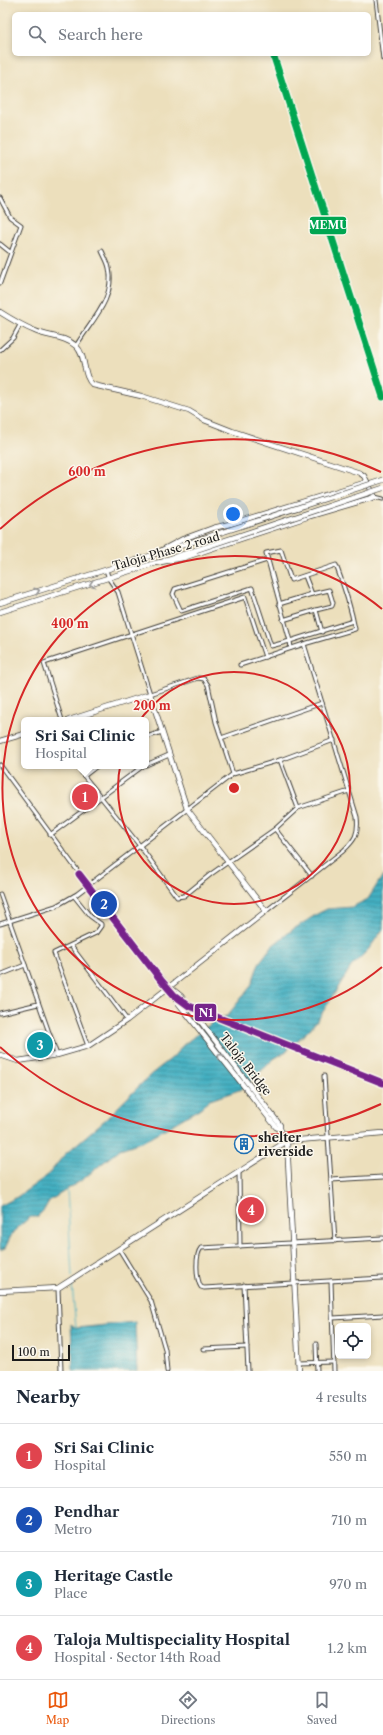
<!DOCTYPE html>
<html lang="en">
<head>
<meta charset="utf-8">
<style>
	:root { --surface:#fff; --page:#f6f6f7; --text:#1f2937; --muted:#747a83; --line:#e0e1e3; --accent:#ea580c }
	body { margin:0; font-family:"Libre Caslon Text",serif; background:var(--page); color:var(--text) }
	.controls { position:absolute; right:12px; bottom:12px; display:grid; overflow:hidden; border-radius:6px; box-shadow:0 2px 6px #0003 }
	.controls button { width:36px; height:36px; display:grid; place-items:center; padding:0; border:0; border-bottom:1px solid var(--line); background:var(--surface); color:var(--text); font:20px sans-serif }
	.scale { position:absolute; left:12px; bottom:10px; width:58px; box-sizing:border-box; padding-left:4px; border:2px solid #1c1c1c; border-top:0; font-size:11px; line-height:14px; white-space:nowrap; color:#1c1c1c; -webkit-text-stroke:3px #fbf7ec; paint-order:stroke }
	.you { position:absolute; left:233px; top:514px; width:14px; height:14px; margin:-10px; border:3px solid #fff; border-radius:50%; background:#1a73e8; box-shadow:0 0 0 6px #1a73e833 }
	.badge { display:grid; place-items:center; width:26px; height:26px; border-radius:50%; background:var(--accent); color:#fff; font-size:13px; font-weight:700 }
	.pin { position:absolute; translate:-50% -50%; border:2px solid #fff; box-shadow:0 1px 4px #0006 }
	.popup { position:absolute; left:21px; top:717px; width:128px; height:52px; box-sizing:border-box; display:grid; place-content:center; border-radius:6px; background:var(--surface); filter:drop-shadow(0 1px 3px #0005); font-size:13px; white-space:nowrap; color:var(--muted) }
	.popup b { font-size:15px; color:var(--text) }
	.popup::after { content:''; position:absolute; left:50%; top:100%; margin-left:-8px; border:8px solid transparent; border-top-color:var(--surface) }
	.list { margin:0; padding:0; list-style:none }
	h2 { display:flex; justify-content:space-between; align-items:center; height:52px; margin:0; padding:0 16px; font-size:17px }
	h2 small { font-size:13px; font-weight:400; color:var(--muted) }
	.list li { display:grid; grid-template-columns:26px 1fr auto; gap:12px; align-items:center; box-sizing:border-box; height:64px; padding:0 16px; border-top:1px solid var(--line) }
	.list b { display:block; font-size:15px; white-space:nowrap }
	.list p { margin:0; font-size:13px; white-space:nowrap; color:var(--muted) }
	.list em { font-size:13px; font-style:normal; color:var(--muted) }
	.icon { flex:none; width:22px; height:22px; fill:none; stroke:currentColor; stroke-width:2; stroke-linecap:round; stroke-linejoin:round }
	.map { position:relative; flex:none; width:383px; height:1371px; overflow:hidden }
	.search { position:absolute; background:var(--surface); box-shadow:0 2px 6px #0003; left:12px; right:12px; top:12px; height:44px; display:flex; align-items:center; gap:10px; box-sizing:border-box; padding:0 14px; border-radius:6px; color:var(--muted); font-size:15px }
	.sheet { height:308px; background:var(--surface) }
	nav { display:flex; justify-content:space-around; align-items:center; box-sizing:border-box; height:56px; border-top:1px solid var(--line); background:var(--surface); font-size:11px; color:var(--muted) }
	nav a { display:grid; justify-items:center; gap:2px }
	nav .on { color:var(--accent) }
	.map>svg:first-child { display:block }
	.water { fill:url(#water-rules); stroke:#30666e }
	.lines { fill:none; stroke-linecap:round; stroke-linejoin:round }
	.stream { stroke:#43afc1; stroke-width:1 }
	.street-casing { stroke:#3b3934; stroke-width:5 }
	.secondary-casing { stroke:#3b3934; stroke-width:6 }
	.street { stroke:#fff; stroke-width:3 }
	.secondary { stroke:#fff; stroke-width:4.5 }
	.secondary-bridge-casing { stroke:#3b3934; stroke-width:6; stroke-linecap:butt }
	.secondary-bridge { stroke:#fff; stroke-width:4.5 }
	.rail-1-casing { stroke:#fbf7ec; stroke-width:10 }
	.rail-1 { stroke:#00a651; stroke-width:7 }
	.metro-1-casing { stroke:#fbf7ec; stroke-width:10 }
	.metro-1 { stroke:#77248b; stroke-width:7 }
	.oneway { stroke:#999 }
	.ring { fill:none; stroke:#d62828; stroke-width:2 }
	.labels { text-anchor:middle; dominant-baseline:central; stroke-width:3; stroke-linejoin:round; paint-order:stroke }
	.street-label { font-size:12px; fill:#1c1c1c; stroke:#fbf7ec }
	.poi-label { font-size:12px; font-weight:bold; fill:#1c1c1c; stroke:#fbf7ec; text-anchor:start }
	.centre { fill:#d62828; stroke:#fbf7ec; stroke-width:2 }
	.ring-label { font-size:12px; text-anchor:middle; font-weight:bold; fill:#d62828; stroke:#fbf7ec; stroke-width:3; stroke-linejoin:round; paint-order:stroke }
	.line-badge { stroke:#fbf7ec; stroke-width:1.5 }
	.badge-label { font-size:11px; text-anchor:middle; font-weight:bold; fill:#fff }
</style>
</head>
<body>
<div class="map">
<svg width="383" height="1371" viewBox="0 0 383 1371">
	<defs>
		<pattern id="water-rules" width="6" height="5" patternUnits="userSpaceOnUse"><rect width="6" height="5" fill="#43afc1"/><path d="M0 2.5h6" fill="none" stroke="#378e9c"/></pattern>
	</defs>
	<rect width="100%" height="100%" fill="#fbf7ec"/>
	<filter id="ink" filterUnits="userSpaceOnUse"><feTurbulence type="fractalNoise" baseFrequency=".025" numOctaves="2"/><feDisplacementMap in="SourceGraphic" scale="8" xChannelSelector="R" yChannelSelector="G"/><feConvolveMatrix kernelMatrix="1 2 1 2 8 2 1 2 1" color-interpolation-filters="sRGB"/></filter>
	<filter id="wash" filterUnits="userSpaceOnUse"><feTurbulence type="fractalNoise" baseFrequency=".012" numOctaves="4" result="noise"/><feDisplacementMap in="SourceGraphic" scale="16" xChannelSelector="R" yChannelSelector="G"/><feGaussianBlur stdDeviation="0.9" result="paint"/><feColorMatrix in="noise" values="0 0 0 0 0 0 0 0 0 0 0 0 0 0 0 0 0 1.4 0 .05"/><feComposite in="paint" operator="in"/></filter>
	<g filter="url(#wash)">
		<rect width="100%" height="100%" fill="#ecdfbc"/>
		<g class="water">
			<polygon points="383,875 383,929 368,950 351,967 319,1018 309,1030 284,1053 275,1058 242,1089 210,1100 199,1109 144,1141 120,1149 82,1180 49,1201 44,1210 37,1217 30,1217 13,1232 5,1248 0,1250 0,1206 17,1197 48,1175 64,1155 106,1119 150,1075 173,1057 183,1045 217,1019 227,1016 251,986 259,963 272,946 292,930 317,914 327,909 352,907 368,899"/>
			<polygon points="135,1322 137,1371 73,1371 71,1324 76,1328"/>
		</g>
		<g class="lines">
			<g class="stream">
				<polyline points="67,1189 72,1276"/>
				<polyline points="72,1285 76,1328"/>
			</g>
		</g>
	</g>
	<g filter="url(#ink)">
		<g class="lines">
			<g class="street-casing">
				<g id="street">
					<polyline points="376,0 383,59"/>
					<polyline points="0,198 10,217 21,225 0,283"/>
					<polyline points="0,244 10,252"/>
					<path d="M 76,346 C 90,322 116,299 109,268 C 108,262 104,256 102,251"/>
					<polyline points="0,350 13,338 20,325"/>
					<polyline points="375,497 383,499"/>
					<polyline points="267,560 175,589 173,594 181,611 252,588 271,646 290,641 291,648"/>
					<polyline points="106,570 109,579 118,592 150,694 198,678 204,679 208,685 216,722 233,774"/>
					<polyline points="305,576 312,594 329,590 333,603 332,606 316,610"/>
					<polyline points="279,604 312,594"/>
					<polyline points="283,620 316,610 322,632"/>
					<path d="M 240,665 L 304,644 L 355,629 C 351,608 344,586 336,565 L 291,580 L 281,550 L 266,553 L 290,641 L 353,621"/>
					<polyline points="62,720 44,663 245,597 265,657"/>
					<polyline points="146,737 162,732"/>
					<polyline points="221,738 322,703"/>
					<polyline points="280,760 298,808"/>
					<polyline points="0,765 124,934 170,987"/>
					<polyline points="146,765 169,755"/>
					<polyline points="78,766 84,776 140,846 177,897 184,896 211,874 275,829 298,808 349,791"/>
					<polyline points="84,776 97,766"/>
					<polyline points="275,829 312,876"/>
					<polyline points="50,835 143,766"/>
					<polyline points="0,894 57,1055"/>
					<polyline points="74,896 90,916 101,924 101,926 96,933 54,953 88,1046"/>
					<path d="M 266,911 L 343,851 C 355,840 359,834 357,817 L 304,644"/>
					<polyline points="0,924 56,906 77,894 233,774 280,760 334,740"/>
					<polyline points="71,946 127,1020"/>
					<polyline points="0,975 25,965"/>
					<polyline points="0,1013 38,1004"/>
					<polyline points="324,1076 335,1241"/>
					<polyline points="239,1172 240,1246"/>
					<polyline points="331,1180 383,1177"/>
					<path d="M 383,1238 L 201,1248 C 195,1255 196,1279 201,1287 L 204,1288 L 383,1278"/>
					<polyline points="119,1249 151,1301 165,1349 167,1371"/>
					<polyline points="331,1281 334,1371"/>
					<polyline points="244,1285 248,1371"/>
					<polyline points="58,1288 61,1371"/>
					<polyline points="333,1318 383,1315"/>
					<polyline points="316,1344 317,1371"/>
					<polyline points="203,1349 247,1347"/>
					<polyline points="298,1363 334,1362"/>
				</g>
			</g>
			<g class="secondary-casing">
				<g id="secondary">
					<path d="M 0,312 C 11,319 23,326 35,331 C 48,337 65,336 76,346 C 87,356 82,376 93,385 L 141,396 L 189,411 L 204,420 L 232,431 L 360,473 L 364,476 L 375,497 L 310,516 L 183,558 L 155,563 L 0,612"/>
					<polyline points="168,550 192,542"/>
					<polyline points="165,560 196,550"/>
					<polyline points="0,603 153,555 183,539 213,528 234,523 367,482"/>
					<polyline points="0,741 24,734"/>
					<polyline points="170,987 176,1000 276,1127 280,1129 287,1141 299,1371"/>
					<polyline points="171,988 181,996 280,1125 280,1129"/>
					<polyline points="0,1055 18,1061 57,1055 88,1046 127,1020 266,911 187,809 150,694 69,720"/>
					<polyline points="0,1291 58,1288 287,1141 383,1133"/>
				</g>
			</g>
			<use href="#street" class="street"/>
			<use href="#secondary" class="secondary"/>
			<g class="secondary-bridge-casing">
				<g id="secondary-bridge">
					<polyline points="192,542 383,480"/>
					<polyline points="196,550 383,488"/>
				</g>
			</g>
			<use href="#secondary-bridge" class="secondary-bridge"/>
			<g class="rail-1-casing">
				<polyline id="rail-1" points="273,54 383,397"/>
			</g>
			<use href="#rail-1" class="rail-1"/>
			<g class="metro-1-casing">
				<polyline id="metro-1" points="79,874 161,980 174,995 189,1006 383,1083"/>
			</g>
			<use href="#metro-1" class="metro-1"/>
		</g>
		<defs><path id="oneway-chevron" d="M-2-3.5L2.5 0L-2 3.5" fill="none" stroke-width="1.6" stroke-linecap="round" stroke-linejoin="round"/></defs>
		<g class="oneway">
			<use href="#oneway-chevron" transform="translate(92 584) rotate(163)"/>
			<use href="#oneway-chevron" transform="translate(37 591) rotate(-17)"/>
			<use href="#oneway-chevron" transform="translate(220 1056) rotate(-129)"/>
		</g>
	</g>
	<g class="ring">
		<circle cx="234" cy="788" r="116"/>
		<path d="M382 967A232 232 0 1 1 382 609"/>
		<path d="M381 1104A349 349 0 0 1 0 1047M0 529A349 349 0 0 1 381 472"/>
	</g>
	<defs>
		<g id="building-ring" transform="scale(1)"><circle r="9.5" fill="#fbf7ec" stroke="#1f6fb2" stroke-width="1.5"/><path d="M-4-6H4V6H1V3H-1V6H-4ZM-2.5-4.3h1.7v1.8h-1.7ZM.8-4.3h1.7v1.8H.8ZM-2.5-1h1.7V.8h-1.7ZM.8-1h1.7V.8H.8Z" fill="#1f6fb2"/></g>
	</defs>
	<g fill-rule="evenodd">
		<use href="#building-ring" x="244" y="1144"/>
	</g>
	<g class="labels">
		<g class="street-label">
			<text transform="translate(166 551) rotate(-16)">Taloja Phase 2 road</text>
			<text transform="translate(246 1064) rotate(52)">Taloja Bridge</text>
		</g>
		<g class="poi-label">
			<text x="258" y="1137">shelter<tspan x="258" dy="14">riverside</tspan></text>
		</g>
	</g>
	<circle cx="234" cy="788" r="6" class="centre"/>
	<g class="ring-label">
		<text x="87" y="476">600 m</text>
		<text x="70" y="628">400 m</text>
		<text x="152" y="710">200 m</text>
	</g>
	<g class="line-badge">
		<rect x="309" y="216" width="38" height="19" rx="4" fill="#00a651"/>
		<rect x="194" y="1003" width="23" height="19" rx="4" fill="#77248b"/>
	</g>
	<g class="badge-label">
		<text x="328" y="229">MEMU</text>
		<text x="206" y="1017">N1</text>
	</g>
</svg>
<div class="controls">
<button><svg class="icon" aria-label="locate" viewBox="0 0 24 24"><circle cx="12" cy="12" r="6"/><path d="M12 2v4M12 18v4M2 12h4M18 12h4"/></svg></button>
</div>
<div class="scale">100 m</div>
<div class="you"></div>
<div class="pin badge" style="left:85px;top:797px;background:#e0444e">1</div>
<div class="popup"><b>Sri Sai Clinic</b>Hospital</div>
<div class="pin badge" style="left:104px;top:904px;background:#1a4fb4">2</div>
<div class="pin badge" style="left:40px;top:1045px;background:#0f9aa8">3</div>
<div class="pin badge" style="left:251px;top:1210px;background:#e0444e">4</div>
<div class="search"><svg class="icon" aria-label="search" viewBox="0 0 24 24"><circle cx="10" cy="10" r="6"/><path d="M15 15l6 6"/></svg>Search here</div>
</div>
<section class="sheet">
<h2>Nearby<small>4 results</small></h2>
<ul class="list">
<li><span class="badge" style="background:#e0444e">1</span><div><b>Sri Sai Clinic</b><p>Hospital</p></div><em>550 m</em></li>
<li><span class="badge" style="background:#1a4fb4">2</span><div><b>Pendhar</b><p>Metro</p></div><em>710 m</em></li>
<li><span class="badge" style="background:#0f9aa8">3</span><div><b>Heritage Castle</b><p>Place</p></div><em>970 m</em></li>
<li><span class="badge" style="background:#e0444e">4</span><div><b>Taloja Multispeciality Hospital</b><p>Hospital · Sector 14th Road</p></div><em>1.2 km</em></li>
</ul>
</section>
<nav>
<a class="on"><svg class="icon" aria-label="map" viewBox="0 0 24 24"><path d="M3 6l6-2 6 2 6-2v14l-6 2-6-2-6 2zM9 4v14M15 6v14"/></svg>Map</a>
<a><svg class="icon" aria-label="directions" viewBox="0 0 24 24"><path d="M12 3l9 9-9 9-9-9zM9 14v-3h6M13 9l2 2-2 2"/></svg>Directions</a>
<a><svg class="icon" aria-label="saved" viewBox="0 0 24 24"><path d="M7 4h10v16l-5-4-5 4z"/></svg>Saved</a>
</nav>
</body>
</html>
